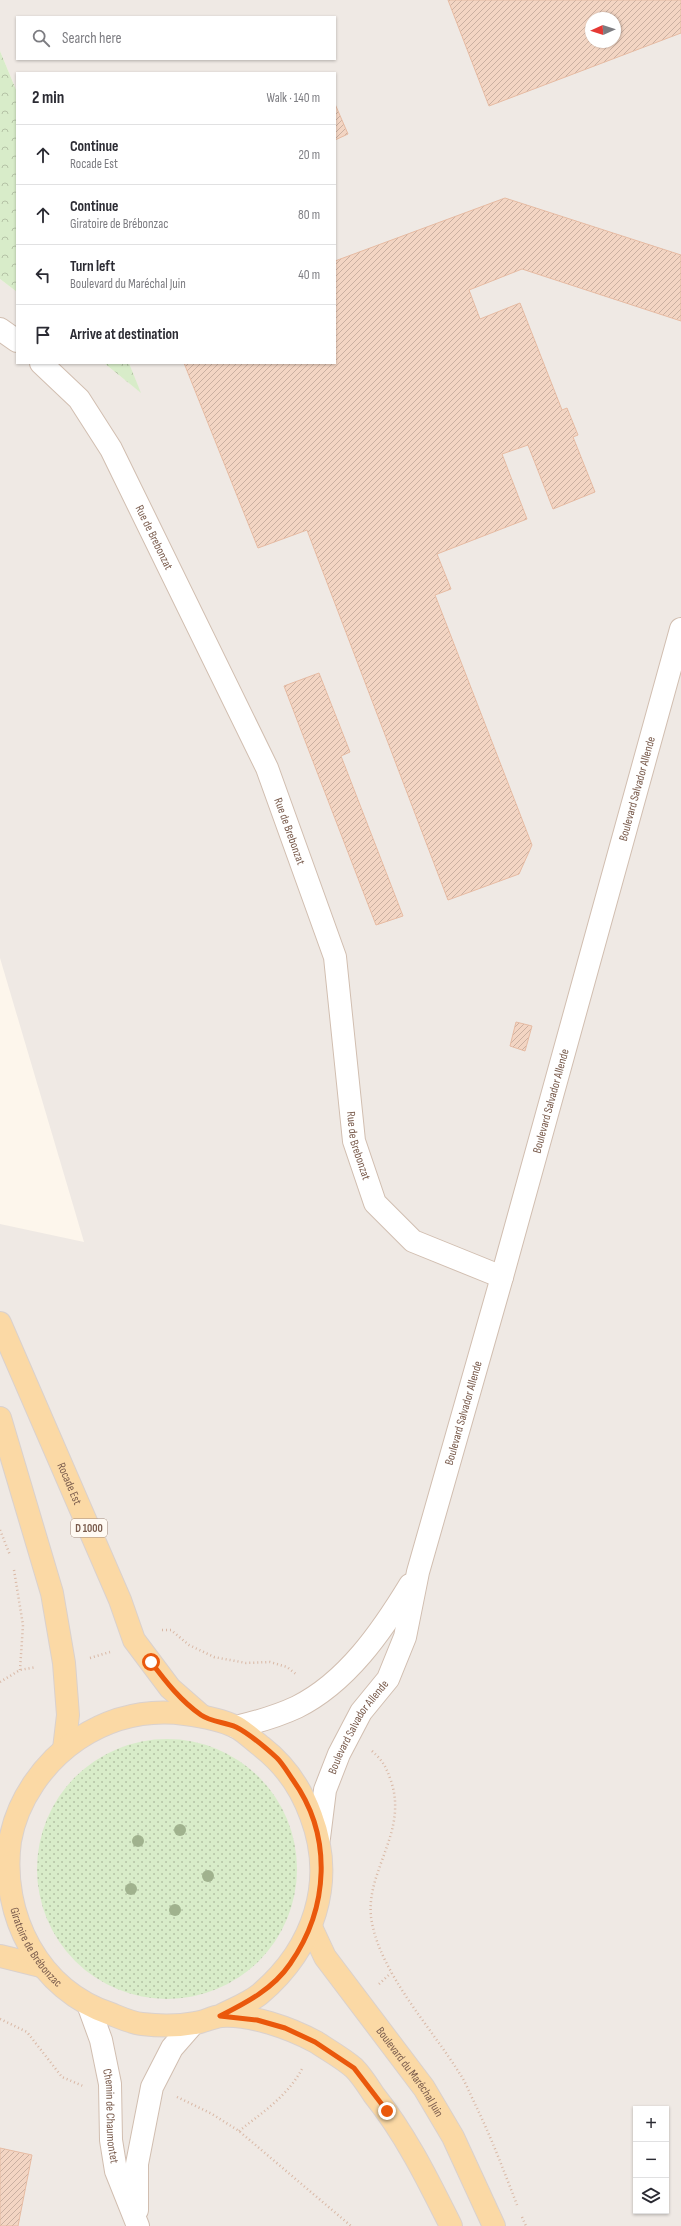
<!DOCTYPE html>
<html lang="en">
<head>
<meta charset="utf-8">
<style>
	:root { --surface:#fff; --page:#f2f2f3; --text:#2b2b33; --muted:#7c7c81; --line:#e1e1e2 }
	body { margin:0; font-family:"Sofia Sans Condensed",sans-serif; background:var(--page); color:var(--text) }
	.controls { position:absolute; right:12px; bottom:12px; display:grid; overflow:hidden; border-radius:0px; box-shadow:0 1px 3px #0004 }
	.controls button { width:36px; height:36px; display:grid; place-items:center; padding:0; border:0; border-bottom:1px solid var(--line); background:var(--surface); color:var(--text); font:20px sans-serif }
	.compass { position:absolute; left:585px; top:12px; width:36px; height:36px; border-radius:50%; background:var(--surface); box-shadow:0 1px 3px #0004; rotate:267deg }
	.stop { position:absolute; width:12px; height:12px; margin:-9px; border:3px solid #ea580c; border-radius:50%; background:#fff }
	.stop.end { background:#ea580c; border-color:#fff; box-shadow:0 1px 4px #0008 }
	.list { margin:0; padding:0; list-style:none }
	h2 { display:flex; justify-content:space-between; align-items:center; height:52px; margin:0; padding:0 16px; font-size:17px }
	h2 small { font-size:13px; font-weight:400; color:var(--muted) }
	.list li { display:grid; grid-template-columns:26px 1fr auto; gap:12px; align-items:center; box-sizing:border-box; height:60px; padding:0 16px; border-top:1px solid var(--line) }
	.list b { display:block; font-size:15px; white-space:nowrap }
	.list p { margin:0; font-size:13px; white-space:nowrap; color:var(--muted) }
	.list em { font-size:13px; font-style:normal; color:var(--muted) }
	.icon { flex:none; width:22px; height:22px; fill:none; stroke:currentColor; stroke-width:2; stroke-linecap:round; stroke-linejoin:round }
	.map { position:relative; flex:none; width:681px; height:2226px; overflow:hidden }
	.search { position:absolute; background:var(--surface); box-shadow:0 1px 3px #0004; left:16px; top:16px; width:320px; height:44px; display:flex; align-items:center; gap:10px; box-sizing:border-box; padding:0 14px; border-radius:0px; color:var(--muted); font-size:15px }
	.panel { position:absolute; background:var(--surface); box-shadow:0 1px 3px #0004; left:16px; top:72px; width:320px; height:292px; border-radius:0px }
	.map>svg:first-child { display:block }
	.industrial { fill:#efe9e4; fill-rule:evenodd }
	.grass { fill:url(#grass-dots) }
	.forest { fill:url(#forest-crowns) }
	.building { fill:url(#building-hatch); stroke:#e6bba3; fill-rule:evenodd }
	.lines { fill:none; stroke-linecap:round; stroke-linejoin:round }
	.minor-casing { stroke:#d1beb0; stroke-width:24 }
	.major-casing { stroke:#dad1cd; stroke-width:24 }
	.path { stroke:#d9b8a5; stroke-width:2.5; stroke-dasharray:1 3; stroke-linecap:butt }
	.minor { stroke:#fff; stroke-width:22 }
	.major { stroke:#fbd9a5; stroke-width:22 }
	.tree { fill:#a0b28e }
	.route { stroke:#ea580c; stroke-width:5 }
	.labels { text-anchor:middle; dominant-baseline:central; stroke-width:3; stroke-linejoin:round; paint-order:stroke }
	.shield { fill:#fffaf3; stroke:#a28b7f; stroke-width:1 }
	.shield-label { font-size:11px; font-weight:bold; fill:#7a5c4d }
	.street-label { font-size:12px; fill:#7a5c4d; stroke:#fffaf3 }
</style>
</head>
<body>
<div class="map">
<svg width="681" height="2226" viewBox="0 0 681 2226">
	<defs>
		<pattern id="grass-dots" width="8" height="8" patternUnits="userSpaceOnUse"><rect width="8" height="8" fill="#d8ecc9"/><path d="M2 2h.1M6 6h.1" fill="none" stroke="#b4c2a5" stroke-width="1.8" stroke-linecap="round"/></pattern>
		<pattern id="forest-crowns" width="20" height="18" patternUnits="userSpaceOnUse"><rect width="20" height="18" fill="#d8ecc9"/><path d="M2 6a3 3 0 1 1 6 0M12 15a3 3 0 1 1 6 0" fill="none" stroke="#b4c2a5"/></pattern>
		<pattern id="building-hatch" width="6" height="6" patternUnits="userSpaceOnUse"><rect width="6" height="6" fill="#f3d5c3"/><path d="M-1 1l2-2M0 6l6-6M5 7l2-2" fill="none" stroke="#cab0a1"/></pattern>
	</defs>
	<rect width="100%" height="100%" fill="#fdf6ec"/>
	<path class="industrial" d="M 0,0 L 681,0 L 681,2226 L 0,2226 L 0,1224 L 84,1242 L 0,958 L 0,279 L 17,292 L 17,363 L 104,363 L 140,392 L 129,363 L 335,363 L 335,73 L 17,73 L 17,92 L 0,51 ZM 17,17 L 335,17 L 335,59 L 17,59 ZM 591,18 L 615,18 L 615,42 L 591,42 ZM 636,2109 L 666,2109 L 666,2211 L 636,2211 Z"/>
	<circle class="grass" cx="167" cy="1869" r="130"/>
	<g class="forest">
		<polygon points="0,51 17,92 17,292 0,279"/>
		<polygon points="104,363 129,363 141,393"/>
	</g>
	<g class="building">
		<path d="M 448,0 L 681,0 L 681,33 L 489,106 ZM 591,18 L 615,18 L 615,42 L 591,42 Z"/>
		<polygon points="335,104 348,134 335,140"/>
		<polygon points="505,198 681,255 681,321 522,269 469,290 480,319 520,303 562,410 567,408 578,435 573,437 595,492 553,509 528,445 502,454 527,519 437,554 451,589 435,595 532,845 519,874 448,900 307,530 258,548 184,363 335,363 335,261"/>
		<polygon points="319,673 350,752 341,756 403,916 376,925 284,686"/>
		<polygon points="516,1022 532,1026 525,1051 510,1046"/>
		<polygon points="0,2148 32,2155 18,2226 0,2226"/>
	</g>
	<g class="lines">
		<g class="minor-casing">
			<g id="minor">
				<polyline points="0,329 17,341"/>
				<path id="s1" d="M 41,363 L 79,399 L 111,449 L 267,768 L 335,957 L 354,1141 L 375,1203 L 413,1241 L 502,1277"/>
				<path d="M 236,1727 C 257,1722 278,1716 297,1707 C 347,1682 382,1631 410,1585"/>
				<path id="s2" d="M 319,1838 L 325,1790 L 339,1754 L 361,1712 L 388,1679 L 405,1637 L 418,1572 L 502,1277 L 681,629"/>
				<path id="s3" d="M 89,2007 L 101,2040 L 110,2084 L 111,2140 L 116,2171 L 138,2226"/>
				<polyline points="137,2210 137,2164 152,2087 172,2048 193,2024"/>
			</g>
		</g>
		<g class="major-casing">
			<g id="major">
				<path id="s4" d="M 0,1323 L 120,1600 L 134,1640 L 170,1688 L 202,1716"/>
				<polyline points="0,1418 52,1593 64,1663 68,1715 64,1749"/>
				<path id="s5" d="M 311,1927 L 325,1957 L 424,2088 L 453,2137 L 494,2226"/>
				<polyline points="0,1956 41,1966"/>
				<path id="s6" d="M 220,2016 C 233,2009 249,2003 260,1994 C 314,1948 336,1882 311,1816 C 301,1788 285,1765 262,1747 C 254,1741 245,1732 236,1727 C 220,1719 201,1716 185,1714 C 147,1709 110,1718 78,1739 C 44,1762 17,1800 10,1841 C 0,1916 39,1990 111,2014 C 121,2018 132,2023 142,2024 C 159,2026 179,2026 195,2023 C 204,2022 212,2017 221,2016 C 251,2014 290,2028 316,2042 C 328,2050 344,2059 354,2068 C 362,2076 368,2086 374,2095 C 406,2135 428,2180 451,2226"/>
			</g>
		</g>
		<g class="path">
			<polyline points="0,1530 10,1555"/>
			<polyline points="14,1570 23,1625 20,1670"/>
			<polyline points="162,1630 171,1630 189,1645 214,1657 246,1663 270,1662 287,1667 297,1675"/>
			<polyline points="90,1658 110,1652"/>
			<polyline points="0,1682 20,1670 36,1667"/>
			<path d="M 372,1751 C 384,1762 386,1767 391,1781 C 409,1834 362,1874 372,1923 C 382,1975 432,2029 460,2074 C 466,2083 470,2094 475,2104 C 491,2137 504,2171 517,2205"/>
			<polyline points="379,1984 391,1973"/>
			<polyline points="0,2019 27,2032 62,2077 83,2086"/>
			<polyline points="177,2097 212,2114 239,2131 351,2226"/>
			<path d="M 239,2131 C 263,2112 289,2095 303,2067"/>
			<polyline points="522,2217 526,2226"/>
		</g>
		<use href="#minor" class="minor"/>
		<use href="#major" class="major"/>
	</g>
	<g class="tree">
		<circle cx="180" cy="1830" r="6"/>
		<circle cx="138" cy="1841" r="6"/>
		<circle cx="208" cy="1876" r="6"/>
		<circle cx="131" cy="1889" r="6"/>
		<circle cx="175" cy="1910" r="6"/>
	</g>
	<g class="lines">
		<path class="route" d="M 151,1662 C 166,1682 181,1701 201,1715 C 211,1722 225,1722 236,1727 C 248,1733 267,1749 277,1758 C 283,1764 288,1773 293,1780 C 333,1836 329,1908 290,1964 C 273,1989 246,2003 220,2016 L 257,2020 L 285,2028 L 315,2042 L 354,2068 L 387,2111"/>
	</g>
	<g class="labels">
		<rect class="shield" x="71" y="1519" width="36" height="18" rx="3"/>
		<g class="shield-label">
			<text x="89" y="1528">D 1000</text>
		</g>
		<g class="street-label">
			<text stroke="none"><textPath href="#s1" startOffset="210">Rue de Brebonzat</textPath></text>
			<text stroke="none"><textPath href="#s2" startOffset="1102">Boulevard Salvador Allende</textPath></text>
			<text stroke="none"><textPath href="#s1" startOffset="534">Rue de Brebonzat</textPath></text>
			<text stroke="none"><textPath href="#s2" startOffset="778">Boulevard Salvador Allende</textPath></text>
			<text stroke="none"><textPath href="#s1" startOffset="858">Rue de Brebonzat</textPath></text>
			<text stroke="none"><textPath href="#s2" startOffset="454">Boulevard Salvador Allende</textPath></text>
			<text stroke="none"><textPath href="#s4" startOffset="175">Rocade Est</textPath></text>
			<text stroke="none"><textPath href="#s2" startOffset="120">Boulevard Salvador Allende</textPath></text>
			<text stroke="none"><textPath href="#s6" startOffset="766">Giratoire de Brébonzac</textPath></text>
			<text stroke="none"><textPath href="#s5" startOffset="176">Boulevard du Maréchal Juin</textPath></text>
			<text stroke="none"><textPath href="#s3" startOffset="112">Chemin de Chaumontet</textPath></text>
		</g>
	</g>
</svg>
<div class="controls">
<button>+</button>
<button>−</button>
<button><svg class="icon" aria-label="layers" viewBox="0 0 24 24"><path d="M12 4l9 5-9 5-9-5zM3 14l9 5 9-5"/></svg></button>
</div>
<svg class="compass" viewBox="-18 -18 36 36"><path d="M0-13l5 13h-10z" fill="#e53935"/><path d="M0 13l5-13h-10z" fill="#7c7c81"/></svg>
<div class="stop" style="left:151px;top:1662px"></div>
<div class="stop end" style="left:387px;top:2111px"></div>
<div class="search"><svg class="icon" aria-label="search" viewBox="0 0 24 24"><circle cx="10" cy="10" r="6"/><path d="M15 15l6 6"/></svg>Search here</div>
<section class="panel">
<h2>2 min<small>Walk · 140 m</small></h2>
<ul class="list">
<li><svg class="icon" aria-label="ahead" viewBox="0 0 24 24"><path d="M12 20V5M6 11l6-6 6 6"/></svg><div><b>Continue</b><p>Rocade Est</p></div><em>20 m</em></li>
<li><svg class="icon" aria-label="ahead" viewBox="0 0 24 24"><path d="M12 20V5M6 11l6-6 6 6"/></svg><div><b>Continue</b><p>Giratoire de Brébonzac</p></div><em>80 m</em></li>
<li><svg class="icon" aria-label="left" viewBox="0 0 24 24"><path d="M17 20v-9H6M10 6l-5 5 5 5"/></svg><div><b>Turn left</b><p>Boulevard du Maréchal Juin</p></div><em>40 m</em></li>
<li><svg class="icon" aria-label="arrive" viewBox="0 0 24 24"><path d="M6 21V4h12l-3 4 3 4H6"/></svg><div><b>Arrive at destination</b></div></li>
</ul>
</section>
</div>
</body>
</html>
